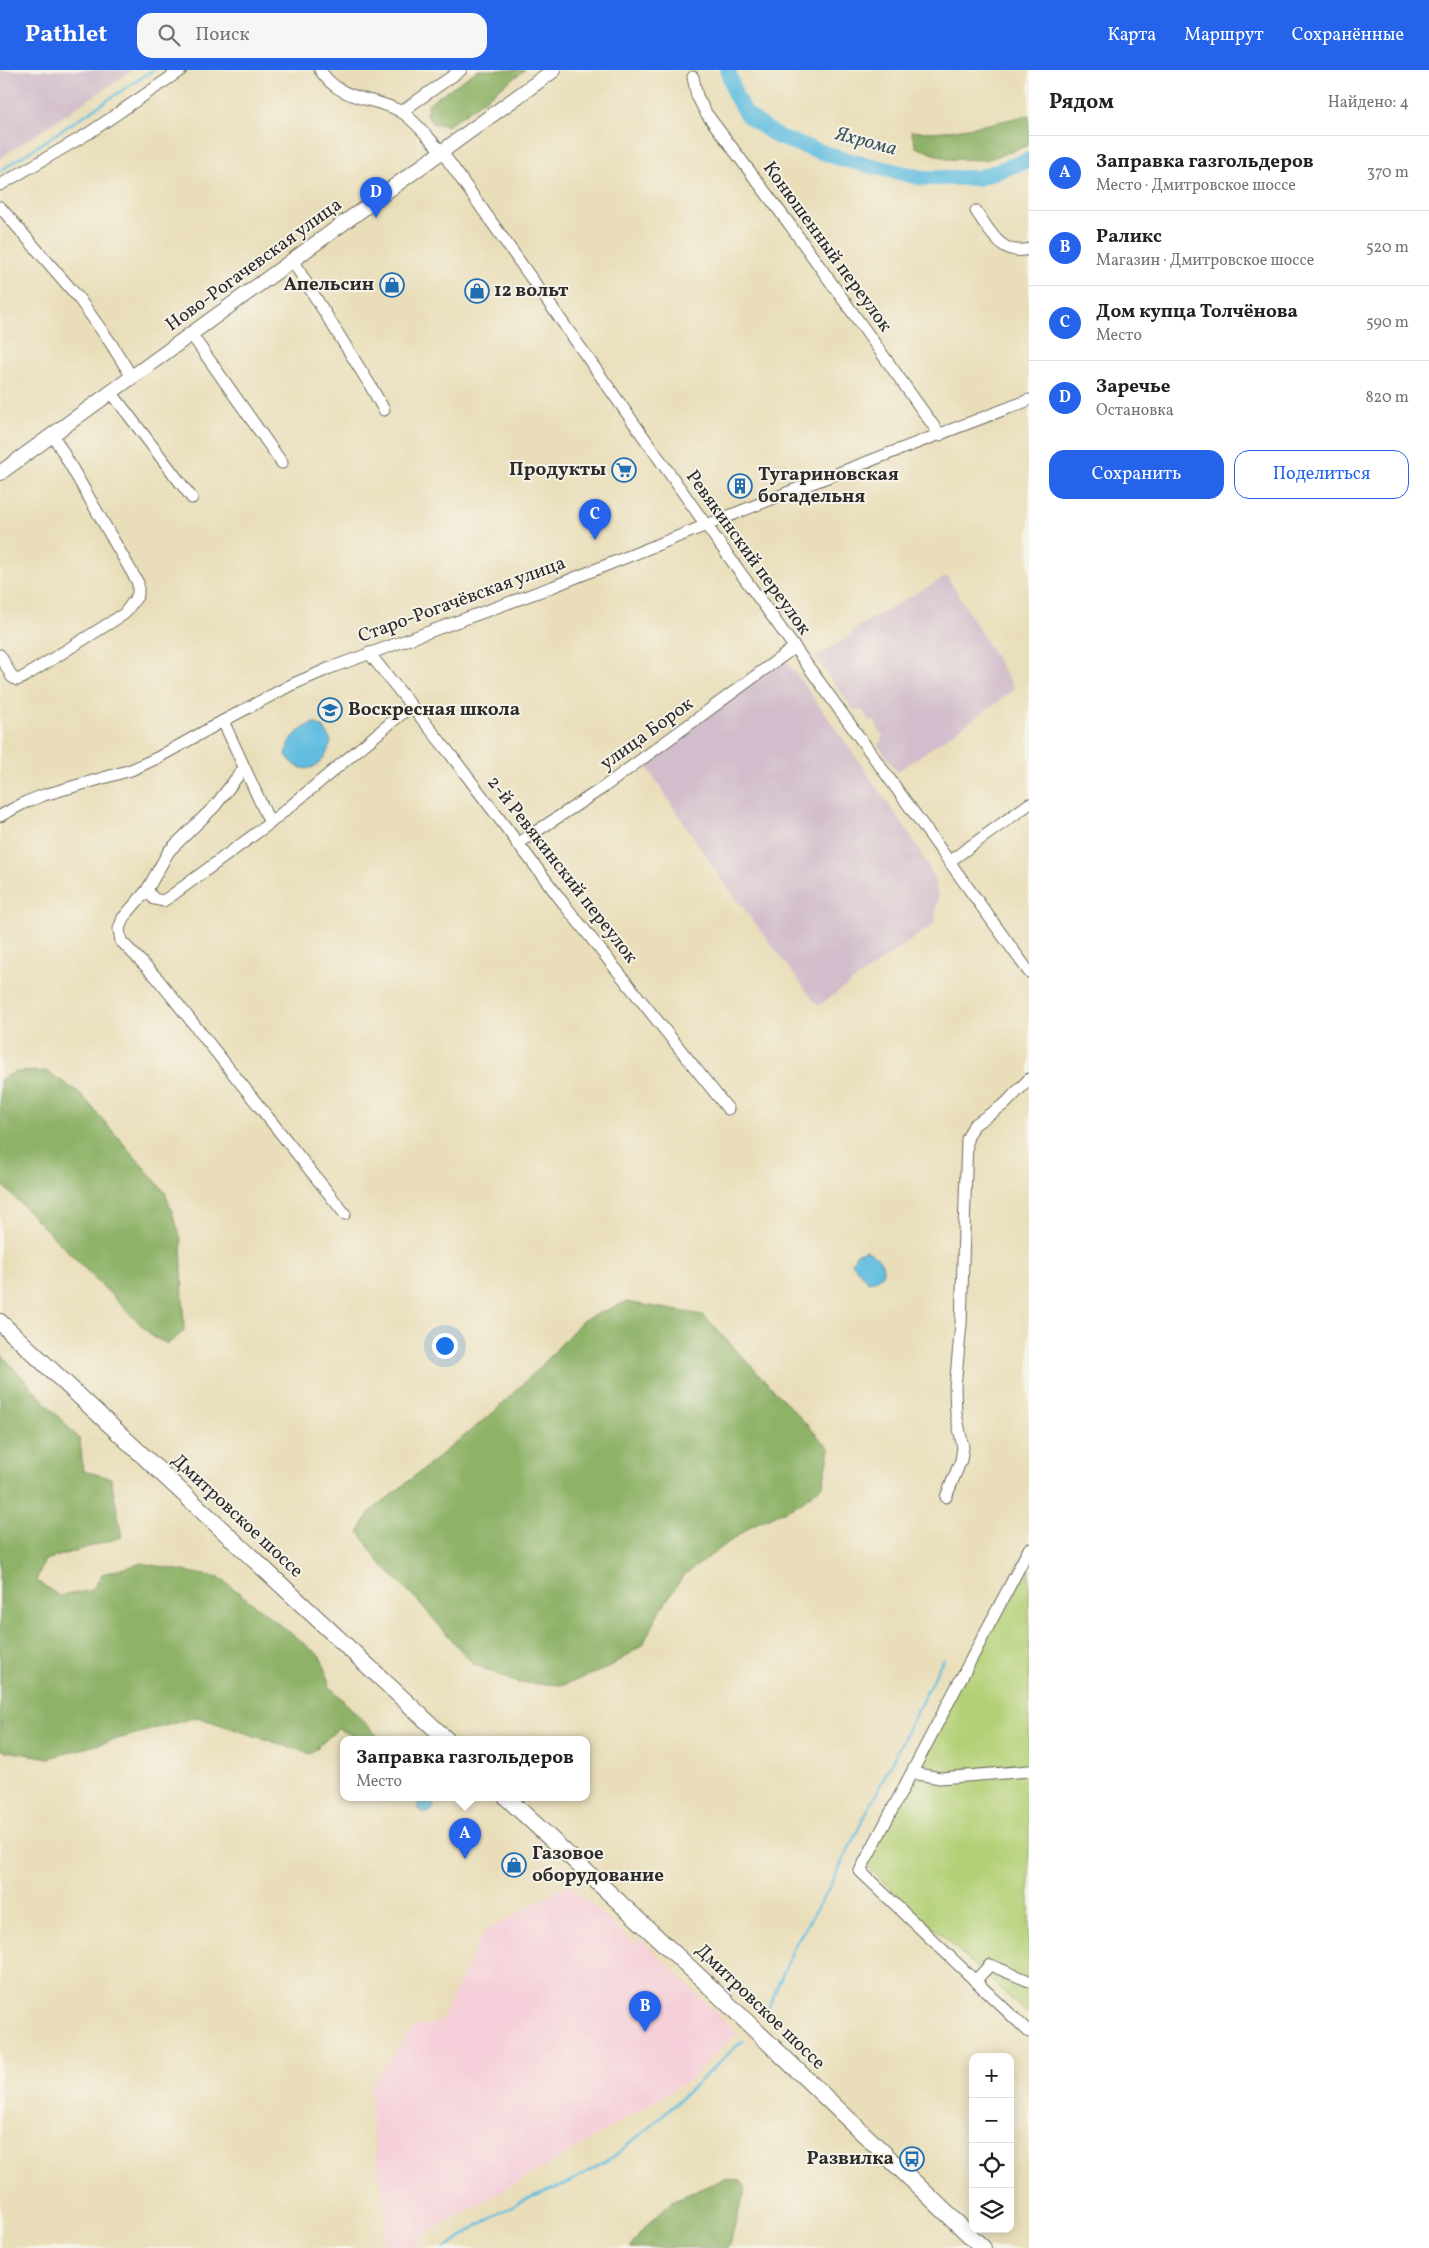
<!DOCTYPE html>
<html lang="ru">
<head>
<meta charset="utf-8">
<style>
	:root { --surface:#fff; --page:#f6f6f6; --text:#202124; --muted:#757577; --line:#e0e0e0; --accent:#2563eb }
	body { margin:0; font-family:Vollkorn,serif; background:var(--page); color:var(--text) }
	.controls { position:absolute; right:15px; bottom:15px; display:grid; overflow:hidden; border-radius:10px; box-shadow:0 2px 12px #0003 }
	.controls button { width:45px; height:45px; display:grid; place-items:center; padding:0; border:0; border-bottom:1px solid var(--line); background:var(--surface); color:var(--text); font:25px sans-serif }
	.you { position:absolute; left:444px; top:1275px; width:18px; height:18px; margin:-12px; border:4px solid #fff; border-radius:50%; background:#1a73e8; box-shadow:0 0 0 8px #1a73e833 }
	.badge { display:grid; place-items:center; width:32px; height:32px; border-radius:50%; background:var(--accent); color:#fff; font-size:16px; font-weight:700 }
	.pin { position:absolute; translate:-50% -41px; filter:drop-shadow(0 1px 2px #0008) }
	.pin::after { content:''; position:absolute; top:26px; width:18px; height:15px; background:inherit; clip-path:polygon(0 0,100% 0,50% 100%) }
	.popup { position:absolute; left:340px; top:1666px; width:250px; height:65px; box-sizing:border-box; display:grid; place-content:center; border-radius:10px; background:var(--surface); filter:drop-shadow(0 1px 4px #0005); font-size:16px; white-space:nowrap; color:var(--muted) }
	.popup b { font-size:19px; color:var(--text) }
	.popup::after { content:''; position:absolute; left:50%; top:100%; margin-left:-10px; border:10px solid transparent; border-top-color:var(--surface) }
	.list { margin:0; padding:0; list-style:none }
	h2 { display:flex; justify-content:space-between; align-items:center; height:65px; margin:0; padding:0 20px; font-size:21px }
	h2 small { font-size:16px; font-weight:400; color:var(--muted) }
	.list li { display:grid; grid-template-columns:32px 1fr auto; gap:15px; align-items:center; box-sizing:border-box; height:75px; padding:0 20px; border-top:1px solid var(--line) }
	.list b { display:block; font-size:19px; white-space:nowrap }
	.list p { margin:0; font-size:16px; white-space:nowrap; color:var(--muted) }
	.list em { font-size:16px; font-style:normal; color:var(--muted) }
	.actions { display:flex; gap:10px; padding:15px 20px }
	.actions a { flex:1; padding:11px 0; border:1px solid var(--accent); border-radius:15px; text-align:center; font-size:18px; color:var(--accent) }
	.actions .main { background:var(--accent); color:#fff }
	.icon { flex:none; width:28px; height:28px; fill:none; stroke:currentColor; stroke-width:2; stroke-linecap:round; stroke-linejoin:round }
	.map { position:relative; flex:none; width:1029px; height:2178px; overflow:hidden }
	header { display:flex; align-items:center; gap:30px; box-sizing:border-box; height:70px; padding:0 25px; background:var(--accent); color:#fff }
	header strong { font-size:24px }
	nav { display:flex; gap:28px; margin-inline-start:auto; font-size:18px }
	.search { width:350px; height:45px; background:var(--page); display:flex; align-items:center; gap:12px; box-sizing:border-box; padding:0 18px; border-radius:15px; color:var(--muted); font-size:19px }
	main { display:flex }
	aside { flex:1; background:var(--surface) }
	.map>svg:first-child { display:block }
	.built { fill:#f5cfd9 }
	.industrial { fill:#d1bdcb }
	.green { fill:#b3d076; stroke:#6f7e50 }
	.forest { fill:#8eb267; stroke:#5c6e49 }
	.water { fill:#62bee0; stroke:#467486 }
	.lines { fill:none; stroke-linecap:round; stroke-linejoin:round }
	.stream { stroke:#62bee0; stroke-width:2.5 }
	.river { stroke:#62bee0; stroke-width:16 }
	.minor-casing { stroke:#6e6a5d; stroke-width:13 }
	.major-casing { stroke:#6e6a5d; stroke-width:16 }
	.highway-casing { stroke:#6e6a5d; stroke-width:18 }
	.minor { stroke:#fff; stroke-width:11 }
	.major { stroke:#fff; stroke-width:14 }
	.highway { stroke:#fff; stroke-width:16 }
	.labels { text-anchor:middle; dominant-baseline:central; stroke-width:4; stroke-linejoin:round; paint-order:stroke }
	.street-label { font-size:19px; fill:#2b2b2b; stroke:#f7f3e8 }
	.poi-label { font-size:19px; font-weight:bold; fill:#2b2b2b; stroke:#f7f3e8; text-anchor:start }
	.water-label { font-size:20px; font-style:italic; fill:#3c5761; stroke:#f7f3e8 }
</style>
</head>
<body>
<header>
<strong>Pathlet</strong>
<div class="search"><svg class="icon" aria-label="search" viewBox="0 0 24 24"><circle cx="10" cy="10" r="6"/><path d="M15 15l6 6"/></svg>Поиск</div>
<nav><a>Карта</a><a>Маршрут</a><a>Сохранённые</a></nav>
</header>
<main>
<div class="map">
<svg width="1029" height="2178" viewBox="0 0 1029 2178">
	<rect width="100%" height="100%" fill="#f7f3e8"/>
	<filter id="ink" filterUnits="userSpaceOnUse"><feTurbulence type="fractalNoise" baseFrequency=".02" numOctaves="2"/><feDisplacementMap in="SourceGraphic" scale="10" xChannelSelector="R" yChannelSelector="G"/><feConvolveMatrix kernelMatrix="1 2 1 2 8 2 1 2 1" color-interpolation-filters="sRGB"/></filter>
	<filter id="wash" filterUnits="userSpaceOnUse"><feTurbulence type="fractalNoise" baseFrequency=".0096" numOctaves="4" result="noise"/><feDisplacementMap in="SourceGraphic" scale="20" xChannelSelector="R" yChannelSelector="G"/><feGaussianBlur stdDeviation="1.12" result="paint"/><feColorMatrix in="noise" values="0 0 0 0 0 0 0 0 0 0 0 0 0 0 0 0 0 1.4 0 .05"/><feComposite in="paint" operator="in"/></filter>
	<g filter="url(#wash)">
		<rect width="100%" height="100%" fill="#e9deb9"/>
		<polygon class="built" points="568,1814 635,1874 641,1869 737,1963 688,2011 557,2090 422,2166 416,2178 383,2178 387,2152 372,2058 370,2016 414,1957 440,1952 483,1863"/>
		<g class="industrial">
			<polygon points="0,0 133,0 0,88"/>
			<polygon points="947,506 1014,618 998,632 897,702 878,675 883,667 874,650 870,652 863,640 854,640 815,587 853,564 852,560"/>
			<polygon points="785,589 841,666 915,772 933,806 938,826 934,854 818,936 719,806 645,694"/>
		</g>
		<polygon class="green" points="1029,1474 1029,1945 864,1794"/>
		<g class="forest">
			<polygon points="478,0 525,0 448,56 432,53 426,44 429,33"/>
			<path d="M 1029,45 L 1029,75 L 986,90 L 947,89 L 916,77 L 911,61 C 949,65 992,53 1029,45 Z"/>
			<polygon points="46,1001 80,1023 165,1122 181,1168 184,1261 168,1274 153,1267 0,1113 0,1010 15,1002"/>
			<polygon points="626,1232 703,1245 830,1379 823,1415 799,1434 751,1456 683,1506 656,1547 643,1575 608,1598 564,1615 518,1613 473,1594 418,1531 378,1491 359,1462 369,1443 494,1342 545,1292 583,1250"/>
			<polygon points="0,1283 80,1370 83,1401 111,1408 122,1467 45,1490 36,1510 59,1526 92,1520 102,1504 142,1493 220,1508 321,1587 330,1617 380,1668 364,1670 338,1659 310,1684 197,1647 49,1688 0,1680"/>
			<polygon points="724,2109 740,2110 746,2118 728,2178 630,2178 644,2158 672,2131"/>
		</g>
		<g class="water">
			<path d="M 314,653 L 324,658 L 331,671 C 325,696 304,711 286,685 C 288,668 299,659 314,653 Z"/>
			<path d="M 865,1180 C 883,1185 893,1209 868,1212 L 852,1193 L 856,1184 Z"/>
			<circle cx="426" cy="1735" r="8"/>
		</g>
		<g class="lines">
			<g class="stream">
				<polyline points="0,101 153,0"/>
				<polyline points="764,1948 796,1873 829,1818 943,1589"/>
				<polyline points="446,2178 480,2154 519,2132 570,2112 613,2087 652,2055 742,1971"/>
			</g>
			<polyline class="river" points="728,0 735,25 747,45 778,67 842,89 923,108 978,108 1029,90"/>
		</g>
	</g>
	<g filter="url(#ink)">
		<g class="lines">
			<g class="minor-casing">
				<g id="minor">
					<path d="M 320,0 C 341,32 371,26 400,41 C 412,47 432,72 442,82 L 706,455 L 1029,902"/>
					<polyline points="693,7 697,26 706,43 790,155 940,365"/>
					<polyline points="401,42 461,0"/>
					<polyline points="0,115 89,63 181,0"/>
					<polyline points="0,137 77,226 110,272 132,307"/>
					<path d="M 976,141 C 989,159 1001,187 1029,179"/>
					<polyline points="292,190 370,315 384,340"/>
					<polyline points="191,264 282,393"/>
					<polyline points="111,322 192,428"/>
					<polyline points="369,583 451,685 567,838 728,1039"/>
					<polyline points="0,585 12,607 17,610 22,608 124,544 138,525 138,513 53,365"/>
					<polyline points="223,651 270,753"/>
					<polyline points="244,698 215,736 169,781 147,820 123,848 119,859 121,871 157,908 345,1144"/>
					<polyline points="0,746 26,732 44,725 131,700 157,688 223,651 291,615 330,598 552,517 794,420 1029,330"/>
					<polyline points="517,774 601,719 795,577"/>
					<polyline points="950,791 1029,734"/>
					<polyline points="147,820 154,829 163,831 171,826 270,753 411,636"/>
					<polyline points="946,1427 961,1390 963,1377 956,1344 955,1317 961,1254 967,1069 974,1055 1006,1033 1029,1009"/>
					<polyline points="1029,1479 860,1801 1029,1962"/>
					<polyline points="912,1703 940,1708 1029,1701"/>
					<polyline points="975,1911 990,1895 1029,1911"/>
				</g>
			</g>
			<g class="major-casing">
				<polyline id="major" points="0,403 554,0"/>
			</g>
			<g class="highway-casing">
				<g id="highway">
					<polyline points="0,1252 447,1670"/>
					<polyline points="507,1728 704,1911 983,2178"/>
				</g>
			</g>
			<use href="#minor" class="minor"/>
			<use href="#major" class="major"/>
			<use href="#highway" class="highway"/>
		</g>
	</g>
	<defs>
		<g id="shop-ring" transform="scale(1.25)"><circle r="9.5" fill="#f7f3e8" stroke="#1f6fb2" stroke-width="1.5"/><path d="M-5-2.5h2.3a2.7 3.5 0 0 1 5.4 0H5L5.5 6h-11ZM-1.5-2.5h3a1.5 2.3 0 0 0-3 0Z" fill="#1f6fb2"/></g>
		<g id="supermarket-ring" transform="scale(1.25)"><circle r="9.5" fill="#f7f3e8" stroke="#1f6fb2" stroke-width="1.5"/><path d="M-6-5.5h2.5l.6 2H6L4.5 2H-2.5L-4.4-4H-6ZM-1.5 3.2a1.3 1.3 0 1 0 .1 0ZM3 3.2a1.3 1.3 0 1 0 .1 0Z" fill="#1f6fb2"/></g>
		<g id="building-ring" transform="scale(1.25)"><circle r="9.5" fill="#f7f3e8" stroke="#1f6fb2" stroke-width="1.5"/><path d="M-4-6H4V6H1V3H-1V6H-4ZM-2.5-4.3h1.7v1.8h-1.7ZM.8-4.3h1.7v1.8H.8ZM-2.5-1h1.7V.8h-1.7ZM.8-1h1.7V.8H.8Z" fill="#1f6fb2"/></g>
		<g id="school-ring" transform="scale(1.25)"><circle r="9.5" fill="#f7f3e8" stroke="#1f6fb2" stroke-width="1.5"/><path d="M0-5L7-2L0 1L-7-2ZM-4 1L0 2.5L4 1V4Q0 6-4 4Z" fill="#1f6fb2"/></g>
		<g id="bus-ring" transform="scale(1.25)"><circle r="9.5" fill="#f7f3e8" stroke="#1f6fb2" stroke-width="1.5"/><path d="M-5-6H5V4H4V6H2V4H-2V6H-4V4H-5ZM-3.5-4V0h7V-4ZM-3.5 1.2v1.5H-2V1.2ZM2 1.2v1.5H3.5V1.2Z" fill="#1f6fb2"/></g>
	</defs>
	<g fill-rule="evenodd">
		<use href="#shop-ring" x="392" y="215"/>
		<use href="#shop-ring" x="477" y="221"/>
		<use href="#supermarket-ring" x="624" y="400"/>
		<use href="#building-ring" x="740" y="416"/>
		<use href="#school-ring" x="330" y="640"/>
		<use href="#shop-ring" x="514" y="1795"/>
		<use href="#bus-ring" x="912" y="2089"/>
	</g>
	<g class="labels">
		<g class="street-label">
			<text transform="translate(827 177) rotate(54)">Конюшенный переулок</text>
			<text transform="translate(254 195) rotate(-36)">Ново-Рогачевская улица</text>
			<text transform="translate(748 483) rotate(54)">Ревякинский переулок</text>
			<text transform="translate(462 530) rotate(-20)">Старо-Рогачёвская улица</text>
			<text transform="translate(647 664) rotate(-36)">улица Борок</text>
			<text transform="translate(562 800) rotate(52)">2-й Ревякинский переулок</text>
			<text transform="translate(237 1446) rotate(43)">Дмитровское шоссе</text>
			<text transform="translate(760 1937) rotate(44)">Дмитровское шоссе</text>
		</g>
		<g class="poi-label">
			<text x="374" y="215" text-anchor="end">Апельсин</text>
			<text x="494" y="221">12 вольт</text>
			<text x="606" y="400" text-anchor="end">Продукты</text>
			<text x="758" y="405">Тугариновская<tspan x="758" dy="22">богадельня</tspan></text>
			<text x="348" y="640">Воскресная школа</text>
			<text x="532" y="1784">Газовое<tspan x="532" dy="22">оборудование</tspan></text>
			<text x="894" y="2089" text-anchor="end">Развилка</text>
		</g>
		<g class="water-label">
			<text transform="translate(866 72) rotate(15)">Яхрома</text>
		</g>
	</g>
</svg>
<div class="controls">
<button>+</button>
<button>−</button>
<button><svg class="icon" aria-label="locate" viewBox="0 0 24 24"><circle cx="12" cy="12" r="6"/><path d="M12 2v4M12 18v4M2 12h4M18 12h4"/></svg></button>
<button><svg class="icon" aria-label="layers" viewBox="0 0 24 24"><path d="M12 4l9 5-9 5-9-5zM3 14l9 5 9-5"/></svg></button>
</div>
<div class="you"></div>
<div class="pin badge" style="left:465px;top:1789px">A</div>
<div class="popup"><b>Заправка газгольдеров</b>Место</div>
<div class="pin badge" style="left:645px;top:1962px">B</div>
<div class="pin badge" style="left:595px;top:470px">C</div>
<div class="pin badge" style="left:376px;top:148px">D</div>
</div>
<aside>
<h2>Рядом<small>Найдено: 4</small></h2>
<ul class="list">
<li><span class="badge">A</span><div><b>Заправка газгольдеров</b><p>Место · Дмитровское шоссе</p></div><em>370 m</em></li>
<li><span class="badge">B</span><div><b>Раликс</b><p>Магазин · Дмитровское шоссе</p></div><em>520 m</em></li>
<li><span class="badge">C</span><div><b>Дом купца Толчёнова</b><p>Место</p></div><em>590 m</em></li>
<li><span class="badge">D</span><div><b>Заречье</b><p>Остановка</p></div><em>820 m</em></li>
</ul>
<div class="actions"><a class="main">Сохранить</a><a>Поделиться</a></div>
</aside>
</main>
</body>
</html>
